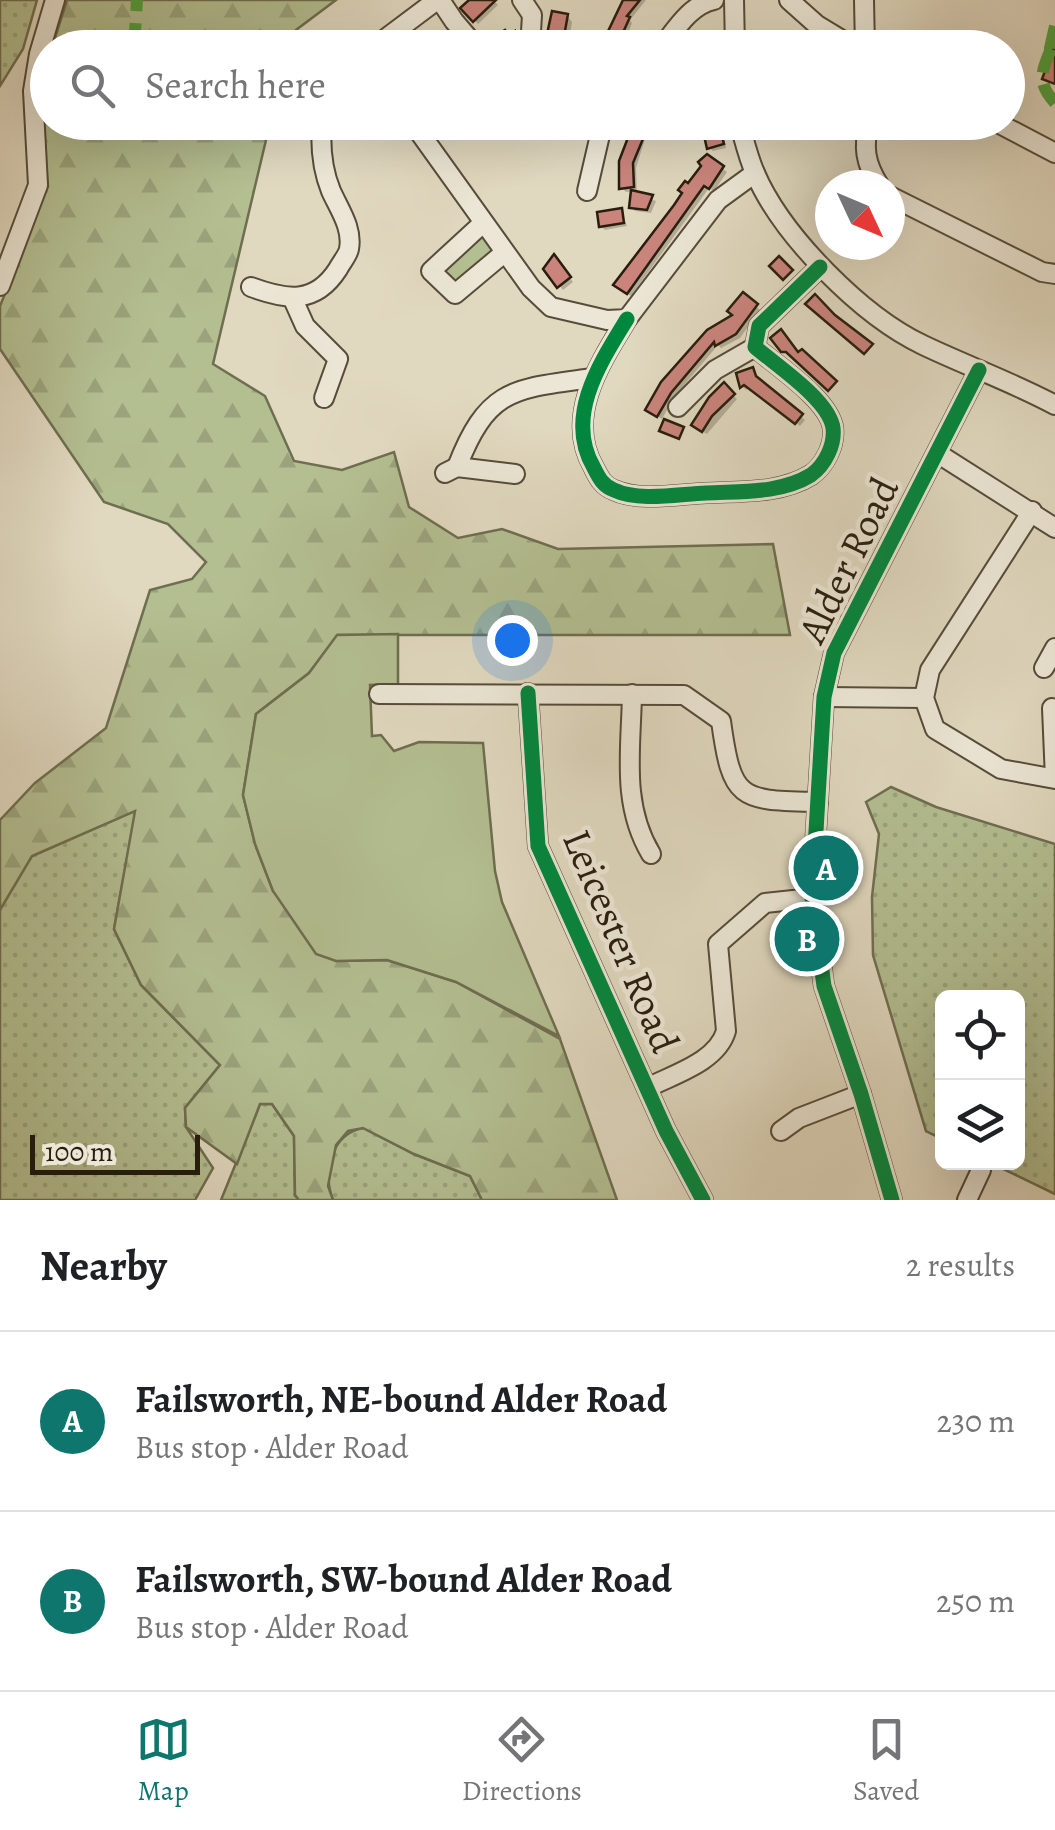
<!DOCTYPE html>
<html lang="en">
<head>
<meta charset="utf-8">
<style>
	:root { --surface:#fff; --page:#f2f2f2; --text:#202124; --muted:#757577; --line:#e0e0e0; --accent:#0f766e }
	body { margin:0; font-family:Alegreya,serif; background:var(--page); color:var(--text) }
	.controls { position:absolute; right:30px; bottom:30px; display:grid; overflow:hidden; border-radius:15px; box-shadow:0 10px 40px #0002 }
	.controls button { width:90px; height:90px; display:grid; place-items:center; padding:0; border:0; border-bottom:2px solid var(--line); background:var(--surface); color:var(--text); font:50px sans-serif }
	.compass { position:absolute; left:815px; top:170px; width:90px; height:90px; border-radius:50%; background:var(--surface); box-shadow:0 10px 40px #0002; rotate:134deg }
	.scale { position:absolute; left:30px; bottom:25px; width:170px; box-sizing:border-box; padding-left:10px; border:5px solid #291e0e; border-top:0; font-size:28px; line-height:35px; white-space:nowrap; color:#291e0e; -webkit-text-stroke:8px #ebe6d5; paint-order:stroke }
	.you { position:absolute; left:512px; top:640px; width:35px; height:35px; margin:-25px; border:8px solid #fff; border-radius:50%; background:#1a73e8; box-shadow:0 0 0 15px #1a73e833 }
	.badge { display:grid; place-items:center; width:65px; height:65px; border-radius:50%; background:var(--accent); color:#fff; font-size:32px; font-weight:700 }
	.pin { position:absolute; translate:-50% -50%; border:5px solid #fff; box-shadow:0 2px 10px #0006 }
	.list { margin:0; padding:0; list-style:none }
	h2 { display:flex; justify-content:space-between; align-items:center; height:130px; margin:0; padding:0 40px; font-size:42px }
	h2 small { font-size:32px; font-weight:400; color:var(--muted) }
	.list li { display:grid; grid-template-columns:65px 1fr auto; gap:30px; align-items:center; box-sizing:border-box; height:180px; padding:0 40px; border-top:2px solid var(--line) }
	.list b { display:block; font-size:38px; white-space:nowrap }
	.list p { margin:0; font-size:32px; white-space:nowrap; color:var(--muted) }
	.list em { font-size:32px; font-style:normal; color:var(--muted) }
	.icon { flex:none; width:55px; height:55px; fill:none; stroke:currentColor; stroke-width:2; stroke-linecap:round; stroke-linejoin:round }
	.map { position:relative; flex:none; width:1055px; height:1200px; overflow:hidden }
	.search { position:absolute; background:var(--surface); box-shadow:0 10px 40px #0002; left:30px; right:30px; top:30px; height:110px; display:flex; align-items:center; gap:25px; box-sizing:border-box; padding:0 35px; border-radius:55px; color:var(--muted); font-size:38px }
	.sheet { height:490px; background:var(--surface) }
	nav { display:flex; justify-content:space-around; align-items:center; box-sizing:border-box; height:140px; border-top:2px solid var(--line); background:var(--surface); font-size:28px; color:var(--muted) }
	nav a { display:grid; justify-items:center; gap:5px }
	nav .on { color:var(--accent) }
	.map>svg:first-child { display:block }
	.grass { fill:url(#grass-dots); stroke:#6e6e50; stroke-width:2.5 }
	.forest { fill:url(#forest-firs); stroke:#6e6e50; stroke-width:2.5 }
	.green { fill:#b3be91; stroke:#6e6e50; stroke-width:2.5 }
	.shadow { fill:#0003 }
	.building { fill:#ca847c; stroke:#291e0e; stroke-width:2.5 }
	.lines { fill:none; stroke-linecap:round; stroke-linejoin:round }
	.minor-casing { stroke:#574c3a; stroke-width:22 }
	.minor { stroke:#ebe6d5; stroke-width:18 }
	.quiet { stroke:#51a23e; stroke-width:12; stroke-dasharray:25 12; stroke-linecap:butt }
	.cycleway-casing { stroke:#ebe6d5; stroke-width:21 }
	.cycleway { stroke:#00873e; stroke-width:15 }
	.labels { text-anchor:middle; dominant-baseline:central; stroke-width:9; stroke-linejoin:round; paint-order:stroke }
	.street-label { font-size:40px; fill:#291e0e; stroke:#ebe6d5 }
</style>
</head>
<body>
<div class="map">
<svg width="1055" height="1200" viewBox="0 0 1055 1200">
	<defs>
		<pattern id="grass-dots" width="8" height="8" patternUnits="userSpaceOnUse" patternTransform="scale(2.5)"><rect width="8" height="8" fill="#b3be91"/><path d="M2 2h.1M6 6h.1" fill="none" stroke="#9aa37c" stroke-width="1.8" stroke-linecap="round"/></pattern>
		<pattern id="forest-firs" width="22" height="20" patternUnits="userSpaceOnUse" patternTransform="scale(2.5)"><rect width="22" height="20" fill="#b3be91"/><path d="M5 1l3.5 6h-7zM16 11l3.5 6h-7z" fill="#9aa37c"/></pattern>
	</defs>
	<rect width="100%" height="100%" fill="#e0d8bf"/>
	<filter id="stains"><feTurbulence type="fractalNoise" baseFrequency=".002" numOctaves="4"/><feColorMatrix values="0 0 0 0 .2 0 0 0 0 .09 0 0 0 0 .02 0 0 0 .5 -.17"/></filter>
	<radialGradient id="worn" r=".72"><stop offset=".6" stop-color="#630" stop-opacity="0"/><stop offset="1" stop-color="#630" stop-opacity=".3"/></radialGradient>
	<g class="grass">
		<polygon points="0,0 37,0 23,49 0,86"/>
		<polygon points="891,787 936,807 1055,844 1055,1194 991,1163 1018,1162 1018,998 942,998 942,1139 926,1131 873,955 872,897 879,834 866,802"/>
		<polygon points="136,810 114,929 141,985 220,1065 185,1108 186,1127 213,1168 195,1200 0,1200 0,902 32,856"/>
		<polygon points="260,1104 272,1104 294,1136 295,1195 299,1200 221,1200"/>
		<path d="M 363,1128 L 414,1154 L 470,1176 L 482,1200 L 333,1200 C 322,1173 331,1134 363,1128 Z"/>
	</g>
	<g class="forest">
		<polygon points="67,0 336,0 296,30 283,47 52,47"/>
		<polygon points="47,62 48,122 270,123 213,364 265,396 294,461 342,470 394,452 409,507 458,538 502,529 558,549 773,544 790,635 338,635 309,673 256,714 243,795 255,844 273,891 336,961 387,960 456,982 560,1039 617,1200 482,1200 470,1176 414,1154 363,1128 348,1131 336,1145 328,1186 333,1200 299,1200 295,1195 294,1136 272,1104 260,1104 237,1164 186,1127 185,1108 220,1065 141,985 114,929 135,811 32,856 0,910 0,820 35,783 106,728 150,590 192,579 206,562 168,524 104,502 0,349 0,306 48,186 38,97"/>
	</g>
	<g class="green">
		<polygon points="483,226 500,251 460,286 438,274"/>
		<polygon points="398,634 398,684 370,685 372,736 381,735 394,751 419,742 483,743 495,871 502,902 559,1036 456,982 387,960 336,961 316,954 273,891 255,844 243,795 256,714 309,673 337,635"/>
	</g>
	<g class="shadow">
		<polygon points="473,0 493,0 498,5 478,24 464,8"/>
		<polygon points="626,0 646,0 630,20 632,23 622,48 602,48"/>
		<polygon points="567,16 572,22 568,48 546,48"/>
		<polygon points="638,122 657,122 645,139 636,168 637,194 656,201 651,213 635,211 631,207 633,191 626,192 622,188"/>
		<polygon points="705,122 721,122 726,148 713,151 709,147"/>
		<polygon points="707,157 727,172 714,191 709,188 631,296 620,289"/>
		<polygon points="621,211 627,226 605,230 601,226"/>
		<polygon points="557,261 573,282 563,290 546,269"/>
		<polygon points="743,295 760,310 740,338 721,348 718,345 674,397 662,419 652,413 736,316"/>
		<polygon points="753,370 759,382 805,420 800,426 749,387 746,390 743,387 739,374"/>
		<polygon points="724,386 737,399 707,434 698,429"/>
	</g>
	<g class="building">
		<polygon points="469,0 496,0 473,22 460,8"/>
		<polygon points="623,0 640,0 627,16 630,17 616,48 600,48"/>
		<polygon points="552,11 568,14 562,48 544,48"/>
		<polygon points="505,30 509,36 515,31 518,41 508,48 498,48 492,38"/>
		<polygon points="788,32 804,48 773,48"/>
		<polygon points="716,34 721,48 688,48"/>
		<polygon points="1054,47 1055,47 1055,84 1042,79"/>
		<polygon points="634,122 650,122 633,163 634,187 619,189 619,161"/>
		<polygon points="701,122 718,122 724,144 707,149"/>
		<polygon points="707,154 724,166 709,189 704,186 627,294 613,285 674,205 682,193 678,190 685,181 688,183 701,166 698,162"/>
		<polygon points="631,190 653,195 647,210 629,208"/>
		<polygon points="622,208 624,223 599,227 597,212"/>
		<polygon points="554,254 571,277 557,288 543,269"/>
		<polygon points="779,256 793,270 783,280 769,266"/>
		<polygon points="743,292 758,304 736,334 715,346 714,342 671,393 657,417 645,410 661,382 707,330 732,315 727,311"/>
		<polygon points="815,294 835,315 873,344 864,354 805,304"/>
		<polygon points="781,329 798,352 802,349 837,381 828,391 786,352 781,352 770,338"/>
		<polygon points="753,367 756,376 803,414 795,424 744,385 740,388 736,373"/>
		<polygon points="724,382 735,394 712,416 702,432 691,425 709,397"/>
		<polygon points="664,419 684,427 679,439 659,431"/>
	</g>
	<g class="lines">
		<g class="minor-casing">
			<g id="minor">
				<polyline points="440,0 454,21 477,48"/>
				<polyline points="522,0 532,15 530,48"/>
				<polyline points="734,0 735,48"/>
				<polyline points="789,0 817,25 855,48"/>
				<polyline points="864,0 865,48"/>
				<polyline points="373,48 437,0"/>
				<path d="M 661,48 C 676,29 690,5 714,0"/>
				<polyline points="412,122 531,288 551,307 607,320 627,319 718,200 755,173"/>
				<path d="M 739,122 C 744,139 748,157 755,173 C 782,236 862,316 923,345 C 967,366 1012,382 1055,405"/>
				<path d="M 869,122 C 863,147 865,163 879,185"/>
				<polyline points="996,122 1055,153"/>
				<polyline points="587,191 603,122"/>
				<polyline points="890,196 1042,272 1055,274"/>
				<polyline points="483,223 431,271 455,294 504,253"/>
				<polyline points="0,286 38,185 33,91 39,54 55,0"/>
				<path d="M 251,287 C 286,300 315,305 338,269 C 341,263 348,255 349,249 C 353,228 339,209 331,191 C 322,169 320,146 322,122"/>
				<polyline points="292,297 305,326 338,359 324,398"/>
				<path d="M 627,319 C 600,363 564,417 594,468 C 599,478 603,486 614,490 C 639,502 679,494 706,493 C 740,491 780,494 811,475 C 825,465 835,445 833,428 C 829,400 777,366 755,347 L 759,326 L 820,267"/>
				<polyline points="678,407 715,370 755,347"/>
				<polyline points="937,453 1055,528"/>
				<path d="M 457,467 C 488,387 514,389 592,378"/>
				<polyline points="445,473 457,467 515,474"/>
				<polyline points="1032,511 930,670 924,698 935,729 1001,769 1055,779 1052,708"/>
				<polyline points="1044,668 1055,648"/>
				<polyline points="528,693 538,846 666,1131 703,1200"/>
				<path d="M 379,694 L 684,695 L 721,721 C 732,802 740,800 818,802"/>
				<path d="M 632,694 C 631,750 621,804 651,854"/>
				<polyline points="824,697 924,698"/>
				<path d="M 647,1088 C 674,1074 717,1062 726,1031 L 718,944 L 765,903 L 812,898"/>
				<polyline points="781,1131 799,1118 861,1094"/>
				<polyline points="892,1200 861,1094 824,986 812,898 824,697 834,653 979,370"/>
				<polyline points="967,1200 981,1170"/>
			</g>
		</g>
		<use href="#minor" class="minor"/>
		<g class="quiet">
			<polyline points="1055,26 1050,48 1055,52"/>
			<polyline points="134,48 137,0"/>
			<path d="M 1051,49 C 1041,72 1037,83 1055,103"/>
		</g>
		<g class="cycleway-casing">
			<g id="cycleway">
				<path d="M 627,319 C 600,363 564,417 594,468 C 599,478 603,486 614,490 C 639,502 679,494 706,493 C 740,491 780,494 811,475 C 825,465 835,445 833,428 C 829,400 777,366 755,347 L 759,326 L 820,267"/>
				<polyline points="528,693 538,846 666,1131 703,1200"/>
				<polyline points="892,1200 861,1094 824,986 812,898 824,697 834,653 979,370"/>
			</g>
		</g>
		<use href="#cycleway" class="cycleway"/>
	</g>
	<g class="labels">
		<g class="street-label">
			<text transform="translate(848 560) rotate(-64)">Alder Road</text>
			<text transform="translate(621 941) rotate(67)">Leicester Road</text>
		</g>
	</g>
	<rect width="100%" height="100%" filter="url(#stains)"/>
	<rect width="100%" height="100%" fill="url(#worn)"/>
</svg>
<div class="controls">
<button><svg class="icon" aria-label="locate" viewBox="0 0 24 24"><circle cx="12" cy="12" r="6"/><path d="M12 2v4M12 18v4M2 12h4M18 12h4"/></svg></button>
<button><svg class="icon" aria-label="layers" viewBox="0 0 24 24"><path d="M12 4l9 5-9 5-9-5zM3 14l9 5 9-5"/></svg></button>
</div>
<svg class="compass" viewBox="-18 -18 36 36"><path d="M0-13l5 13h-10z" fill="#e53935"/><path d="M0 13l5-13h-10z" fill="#757577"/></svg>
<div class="scale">100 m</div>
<div class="you"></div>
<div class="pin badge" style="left:826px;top:868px">A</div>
<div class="pin badge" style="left:807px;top:939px">B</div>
<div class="search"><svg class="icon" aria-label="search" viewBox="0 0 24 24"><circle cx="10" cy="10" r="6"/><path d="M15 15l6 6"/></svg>Search here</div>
</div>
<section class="sheet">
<h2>Nearby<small>2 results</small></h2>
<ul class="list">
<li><span class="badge">A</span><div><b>Failsworth, NE-bound Alder Road</b><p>Bus stop · Alder Road</p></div><em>230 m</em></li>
<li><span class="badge">B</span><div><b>Failsworth, SW-bound Alder Road</b><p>Bus stop · Alder Road</p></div><em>250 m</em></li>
</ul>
</section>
<nav>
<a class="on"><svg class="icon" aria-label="map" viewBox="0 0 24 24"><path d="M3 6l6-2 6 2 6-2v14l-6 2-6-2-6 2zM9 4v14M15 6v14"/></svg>Map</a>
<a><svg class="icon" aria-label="directions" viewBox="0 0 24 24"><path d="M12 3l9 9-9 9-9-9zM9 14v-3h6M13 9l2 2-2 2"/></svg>Directions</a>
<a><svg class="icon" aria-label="saved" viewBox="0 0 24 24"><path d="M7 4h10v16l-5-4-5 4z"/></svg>Saved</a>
</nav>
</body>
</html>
